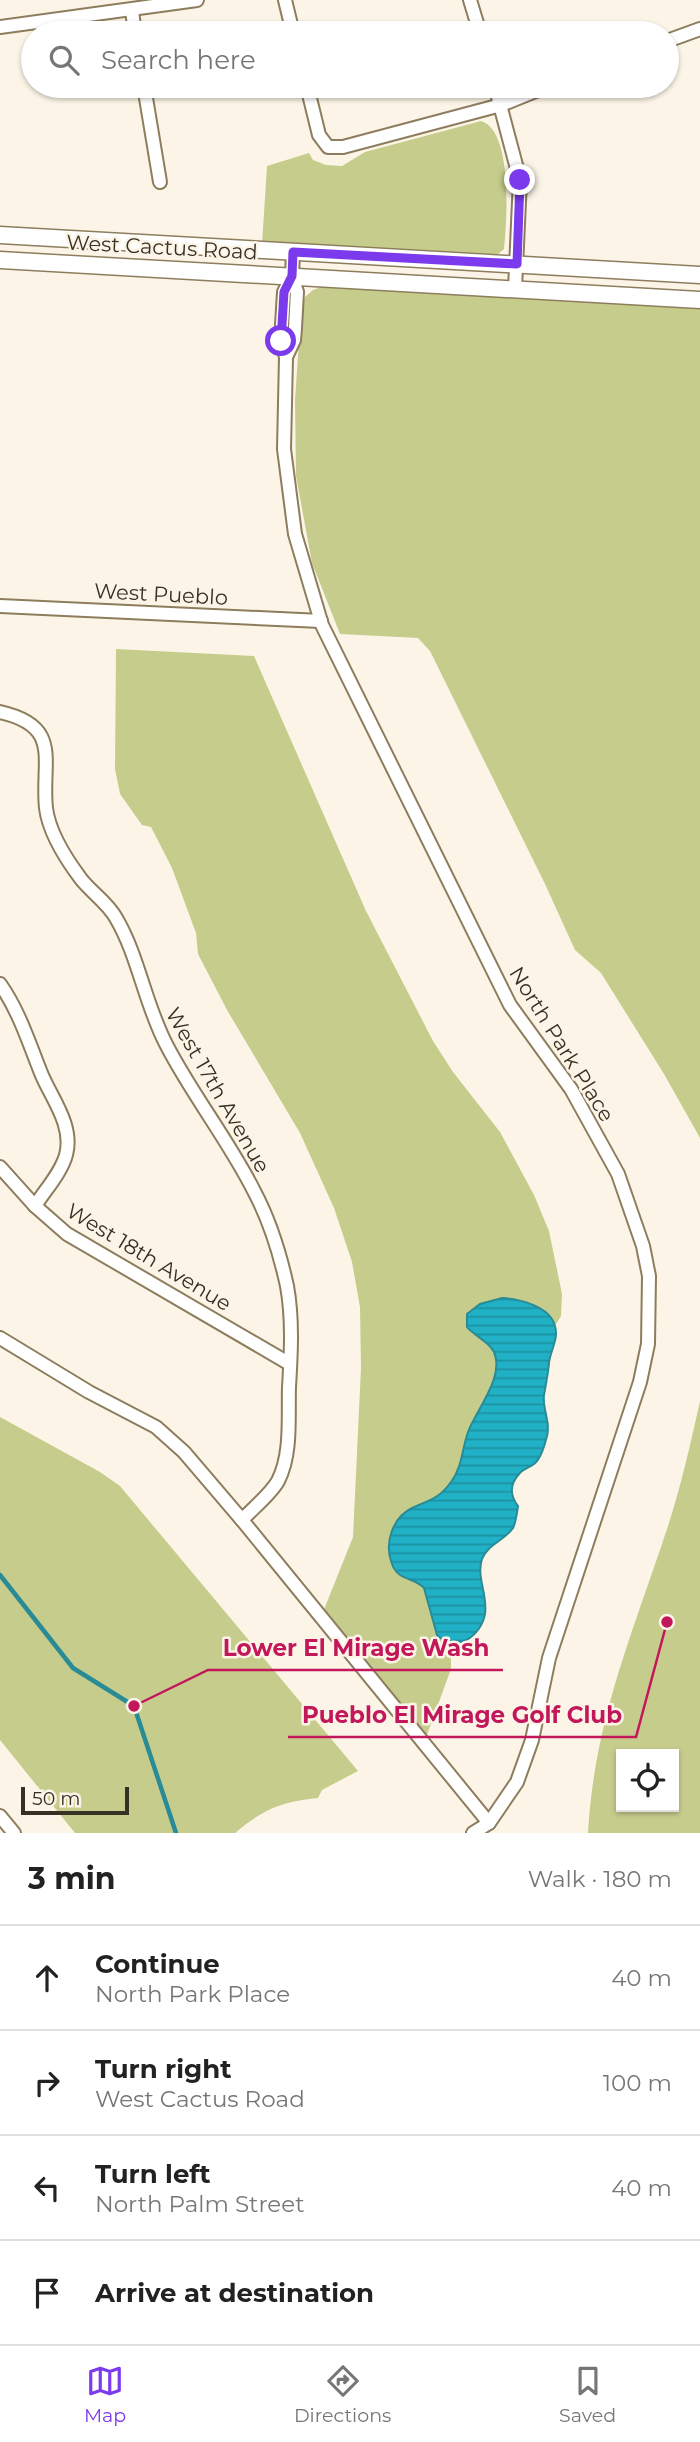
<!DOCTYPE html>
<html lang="en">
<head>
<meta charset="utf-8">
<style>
	:root { --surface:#fff; --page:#f6f6f6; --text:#222; --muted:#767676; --line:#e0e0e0; --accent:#7c3aed }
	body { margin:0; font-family:Montserrat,sans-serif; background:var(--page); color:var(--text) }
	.controls { position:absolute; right:21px; bottom:21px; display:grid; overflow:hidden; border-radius:0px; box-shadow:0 2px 5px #0004 }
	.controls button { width:63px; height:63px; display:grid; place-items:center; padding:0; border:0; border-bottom:2px solid var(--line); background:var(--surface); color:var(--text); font:35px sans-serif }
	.scale { position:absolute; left:21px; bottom:18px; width:108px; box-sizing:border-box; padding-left:7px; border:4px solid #383123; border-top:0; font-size:19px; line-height:24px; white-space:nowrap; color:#383123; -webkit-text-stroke:5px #fcf5e7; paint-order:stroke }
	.stop { position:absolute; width:21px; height:21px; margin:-16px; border:5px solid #7c3aed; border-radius:50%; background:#fff }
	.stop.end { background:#7c3aed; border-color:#fff; box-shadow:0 2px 7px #0008 }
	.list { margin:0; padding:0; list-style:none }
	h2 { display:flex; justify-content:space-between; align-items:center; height:91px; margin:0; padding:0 28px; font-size:30px }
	h2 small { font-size:23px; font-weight:400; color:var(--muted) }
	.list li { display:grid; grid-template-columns:46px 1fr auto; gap:21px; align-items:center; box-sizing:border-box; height:105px; padding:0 28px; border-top:2px solid var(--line) }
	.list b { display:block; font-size:26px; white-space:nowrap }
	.list p { margin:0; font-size:23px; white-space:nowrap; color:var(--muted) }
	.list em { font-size:23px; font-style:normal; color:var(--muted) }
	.icon { flex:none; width:38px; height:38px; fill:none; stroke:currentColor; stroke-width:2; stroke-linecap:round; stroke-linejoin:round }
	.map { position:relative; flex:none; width:700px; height:1833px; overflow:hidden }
	.search { position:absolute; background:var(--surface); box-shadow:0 2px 5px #0004; left:21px; right:21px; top:21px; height:77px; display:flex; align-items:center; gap:18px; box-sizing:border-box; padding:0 24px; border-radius:38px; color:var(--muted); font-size:26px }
	.sheet { height:511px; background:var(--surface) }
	nav { display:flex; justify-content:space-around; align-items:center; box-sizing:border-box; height:98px; border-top:2px solid var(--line); background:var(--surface); font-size:19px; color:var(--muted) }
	nav a { display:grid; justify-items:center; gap:4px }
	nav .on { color:var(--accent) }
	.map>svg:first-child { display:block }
	.green { fill:#c6cd8c; fill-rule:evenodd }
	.water { fill:url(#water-rules); stroke:#288b96; stroke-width:2 }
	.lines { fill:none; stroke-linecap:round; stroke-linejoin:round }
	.stream { stroke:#288b96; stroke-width:4.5 }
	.street-casing { stroke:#8d7d5d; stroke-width:16 }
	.secondary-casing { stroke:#8d7d5d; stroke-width:19 }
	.street { stroke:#fff; stroke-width:12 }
	.secondary { stroke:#fff; stroke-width:16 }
	.route { stroke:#7c3aed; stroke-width:9 }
	.labels { text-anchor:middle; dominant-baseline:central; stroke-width:5; stroke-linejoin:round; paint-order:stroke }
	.street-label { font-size:21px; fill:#383123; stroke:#fcf5e7 }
	.leader { fill:none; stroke:#c2185b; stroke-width:2.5 }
	.callout-dot { fill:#c2185b; stroke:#fcf5e7; stroke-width:2.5 }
	.callout-label { font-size:23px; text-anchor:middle; font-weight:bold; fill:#c2185b; stroke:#fcf5e7; stroke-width:5; stroke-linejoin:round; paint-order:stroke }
</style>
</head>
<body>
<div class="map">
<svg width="700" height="1833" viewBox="0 0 700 1833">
	<defs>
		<pattern id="water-rules" width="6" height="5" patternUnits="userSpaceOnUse" patternTransform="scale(1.75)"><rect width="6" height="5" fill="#21b1c7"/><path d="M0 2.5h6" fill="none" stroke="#1e91a1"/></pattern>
	</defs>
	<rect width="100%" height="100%" fill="#fcf5e7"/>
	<g class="green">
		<path d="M 481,121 C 513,130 507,221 504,249 L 496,256 L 262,244 L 267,166 L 309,153 L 313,160 L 326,165 L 342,166 L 365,152 Z"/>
		<polygon points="321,287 700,309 700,1138 664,1074 601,973 575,950 545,884 430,651 418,638 340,634 312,563 296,476 295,400 301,311 305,297 313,290"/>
		<path d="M 116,649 L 254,656 L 366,911 L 433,1041 L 453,1072 L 500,1132 L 534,1195 L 549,1231 L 562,1294 L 561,1316 L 555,1326 L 555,1337 L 549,1363 L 543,1404 L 549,1424 L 548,1434 L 536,1463 L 520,1473 L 511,1489 L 512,1498 L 518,1506 C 517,1513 516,1522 513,1528 C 505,1540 487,1545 482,1559 C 473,1584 495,1609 476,1633 C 469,1641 461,1644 451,1644 L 451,1669 L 424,1743 L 321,1617 L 353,1537 L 361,1368 L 360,1307 L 352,1262 L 334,1208 L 300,1133 L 227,1010 L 198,954 L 196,933 L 172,868 L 151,827 L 142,825 L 120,794 L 115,769 Z"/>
		<path d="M 700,1401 L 700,1833 L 588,1833 C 594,1723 631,1637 665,1535 C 680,1491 690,1446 700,1401 ZM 621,1754 L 674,1754 L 674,1807 L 621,1807 Z"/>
		<path d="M 0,1417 L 100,1472 L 120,1486 L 358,1771 L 322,1790 L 318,1798 C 280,1802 264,1809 235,1833 L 75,1833 L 0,1740 Z"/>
	</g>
	<path class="water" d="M 502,1298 C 519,1299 550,1306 555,1326 C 559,1339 550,1351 549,1363 C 548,1374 546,1384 544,1395 C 542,1409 551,1422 547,1436 C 545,1444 542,1455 537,1461 C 533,1467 524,1468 520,1473 C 509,1484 510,1496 518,1506 C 517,1513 516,1522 513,1528 C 505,1540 487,1545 482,1559 C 476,1577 488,1595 485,1614 C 481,1636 456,1654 437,1635 L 424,1588 C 414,1577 398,1581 392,1564 C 384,1544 392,1518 412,1508 C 429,1500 439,1499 451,1482 C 462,1468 462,1449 468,1432 C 476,1410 505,1377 494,1352 C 489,1341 474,1336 467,1327 L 467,1314 L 480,1304 Z"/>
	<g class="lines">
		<polyline class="stream" points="0,1575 73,1668 134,1706 176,1833"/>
		<g class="street-casing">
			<g id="street">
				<polyline points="285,0 293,33"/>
				<polyline points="470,0 480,33"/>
				<polyline points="132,11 135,33"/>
				<polyline points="0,27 197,0"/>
				<polyline points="667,41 700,29"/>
				<polyline points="144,86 160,182"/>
				<polyline points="307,86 319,135 328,147 343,147 501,105 548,86"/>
				<polyline points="495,86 520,180 515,289"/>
				<polyline points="292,276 284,292 281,341 286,357 284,449 295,534 322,625 510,1005 571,1089 618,1174 643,1246 649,1276 648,1344 640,1382 549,1658 532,1740 517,1782 489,1823 473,1833"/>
				<polyline points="286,357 294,340 295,328 297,292 292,276 293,252"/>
				<polyline points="0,606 321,621"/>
				<path d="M 0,712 C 63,726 41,761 46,808 C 49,833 66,859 81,879 C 91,892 108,903 116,918 C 139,957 145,1005 167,1046 C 193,1096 229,1141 254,1191 C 270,1221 280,1254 287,1286 C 293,1319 291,1354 289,1387 C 288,1417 292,1454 278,1481 C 270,1495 253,1508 242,1520"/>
				<path d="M 0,984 C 19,1011 29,1043 41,1073 C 51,1098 74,1125 66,1155 C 61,1173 45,1190 35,1206"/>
				<polyline points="0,1167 35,1206 67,1234 290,1364"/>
				<polyline points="0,1338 89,1392 156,1427 184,1452 242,1520 489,1823"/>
				<polyline points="0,1816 14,1833"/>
			</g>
		</g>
		<g class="secondary-casing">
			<g id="secondary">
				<polyline points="0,235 700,275"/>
				<polyline points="0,260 700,300"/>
			</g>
		</g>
		<use href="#street" class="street"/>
		<use href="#secondary" class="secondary"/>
	</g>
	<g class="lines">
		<polyline class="route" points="281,341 284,292 292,276 293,252 517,264 520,180"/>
	</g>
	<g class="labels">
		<g class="street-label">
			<text transform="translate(162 247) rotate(3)">West Cactus Road</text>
			<text transform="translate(161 594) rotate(3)">West Pueblo</text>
			<text transform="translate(562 1044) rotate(58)">North Park Place</text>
			<text transform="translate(218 1090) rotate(60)">West 17th Avenue</text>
			<text transform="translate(149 1257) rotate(31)">West 18th Avenue</text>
		</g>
	</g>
	<path class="leader" d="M134 1706L208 1670H503M667 1622L636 1737H288"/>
	<g class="callout-dot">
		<circle cx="134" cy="1706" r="7"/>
		<circle cx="667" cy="1622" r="7"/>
	</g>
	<g class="callout-label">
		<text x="356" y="1656">Lower El Mirage Wash</text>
		<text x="462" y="1723">Pueblo El Mirage Golf Club</text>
	</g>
</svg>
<div class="controls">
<button><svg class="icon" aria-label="locate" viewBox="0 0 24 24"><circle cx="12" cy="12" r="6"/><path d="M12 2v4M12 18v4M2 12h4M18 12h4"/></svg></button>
</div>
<div class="scale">50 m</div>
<div class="stop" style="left:281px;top:341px"></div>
<div class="stop end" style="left:520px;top:180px"></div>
<div class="search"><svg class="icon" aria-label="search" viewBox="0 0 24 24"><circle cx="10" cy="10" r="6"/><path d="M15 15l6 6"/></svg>Search here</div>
</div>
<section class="sheet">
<h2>3 min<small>Walk · 180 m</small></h2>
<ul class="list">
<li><svg class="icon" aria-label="ahead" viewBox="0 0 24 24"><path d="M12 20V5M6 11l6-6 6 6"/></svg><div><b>Continue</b><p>North Park Place</p></div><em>40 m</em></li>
<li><svg class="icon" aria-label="right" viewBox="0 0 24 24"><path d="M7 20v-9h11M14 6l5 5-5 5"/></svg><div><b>Turn right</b><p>West Cactus Road</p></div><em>100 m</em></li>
<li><svg class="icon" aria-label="left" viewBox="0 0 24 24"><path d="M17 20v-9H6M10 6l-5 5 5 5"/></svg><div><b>Turn left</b><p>North Palm Street</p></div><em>40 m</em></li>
<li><svg class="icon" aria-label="arrive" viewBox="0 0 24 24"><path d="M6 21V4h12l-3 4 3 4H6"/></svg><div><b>Arrive at destination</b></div></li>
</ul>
</section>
<nav>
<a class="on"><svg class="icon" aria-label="map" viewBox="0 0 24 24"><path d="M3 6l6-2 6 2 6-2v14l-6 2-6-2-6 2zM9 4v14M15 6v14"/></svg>Map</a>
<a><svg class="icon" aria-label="directions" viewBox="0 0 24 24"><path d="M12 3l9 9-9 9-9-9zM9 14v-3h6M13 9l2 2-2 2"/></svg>Directions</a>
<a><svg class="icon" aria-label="saved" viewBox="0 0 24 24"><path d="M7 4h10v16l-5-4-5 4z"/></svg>Saved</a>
</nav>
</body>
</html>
